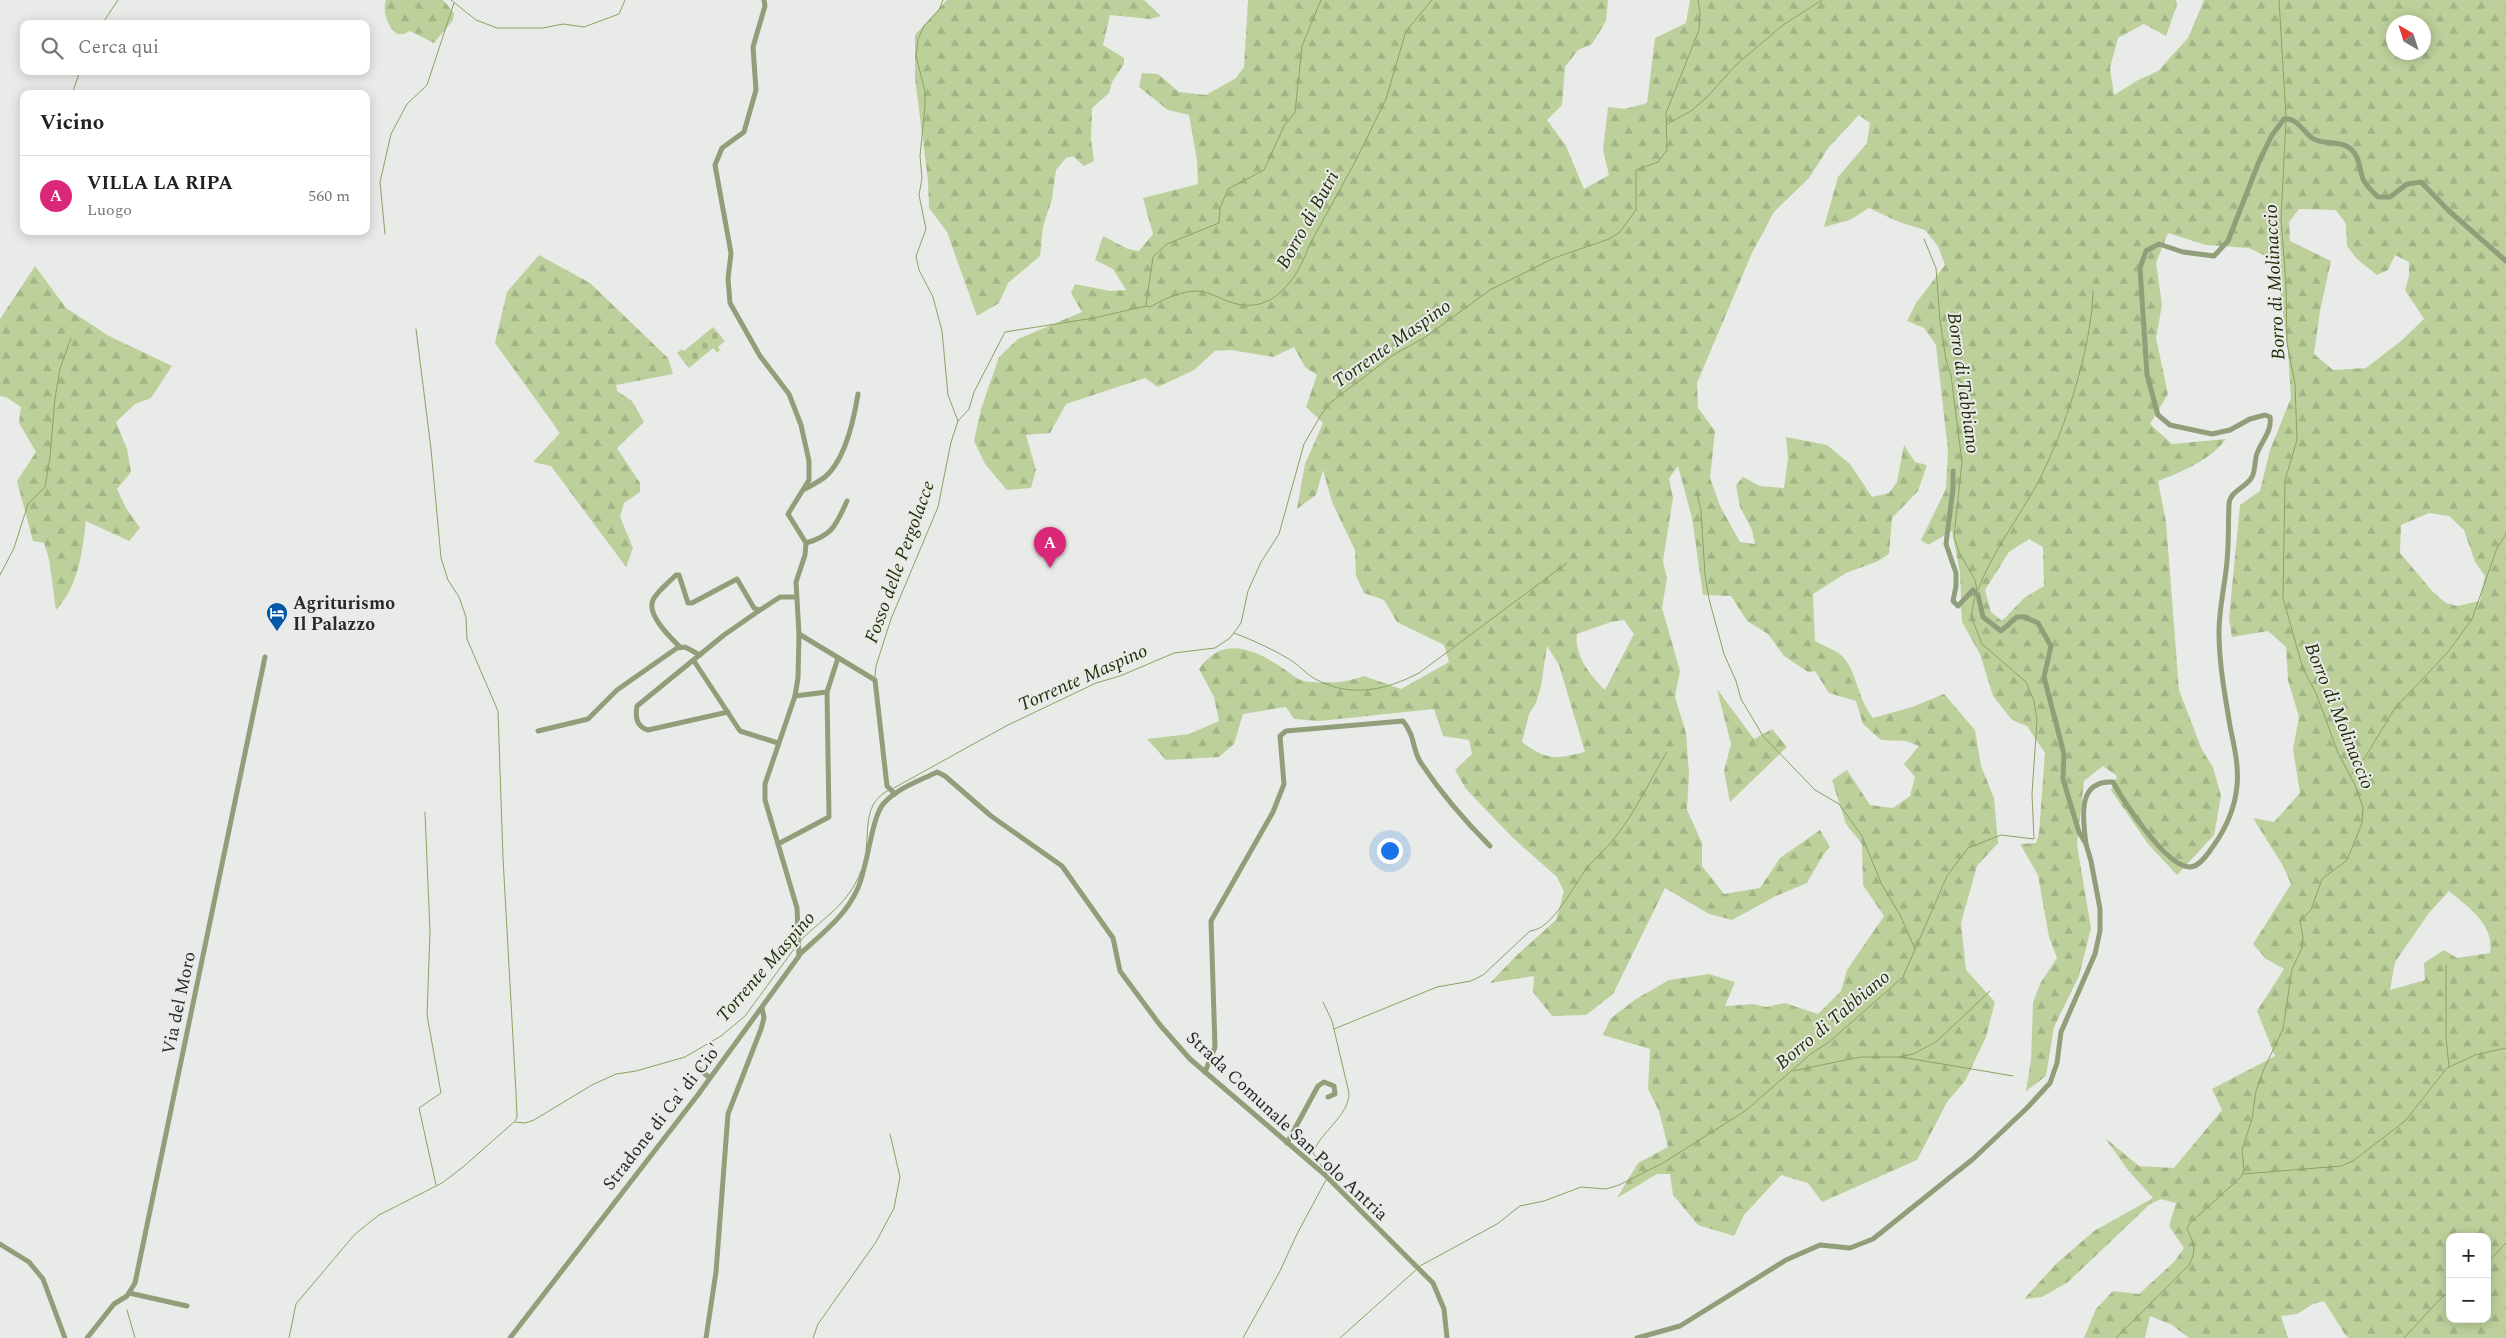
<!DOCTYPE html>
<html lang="it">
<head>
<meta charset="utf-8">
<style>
	:root { --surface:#fff; --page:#f2f2f2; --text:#222; --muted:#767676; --line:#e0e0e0; --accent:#db2777 }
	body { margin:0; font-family:Spectral,serif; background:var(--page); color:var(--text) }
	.controls { position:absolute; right:15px; bottom:15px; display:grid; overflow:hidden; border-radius:10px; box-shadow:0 2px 12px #0003 }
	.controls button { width:45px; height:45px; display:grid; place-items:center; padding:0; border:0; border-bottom:1px solid var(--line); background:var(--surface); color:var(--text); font:25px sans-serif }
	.compass { position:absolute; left:2386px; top:15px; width:45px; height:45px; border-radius:50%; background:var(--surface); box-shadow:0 2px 12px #0003; rotate:321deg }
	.you { position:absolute; left:1389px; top:850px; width:18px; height:18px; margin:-12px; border:4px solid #fff; border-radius:50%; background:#1a73e8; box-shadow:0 0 0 8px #1a73e833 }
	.badge { display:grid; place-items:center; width:32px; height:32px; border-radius:50%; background:var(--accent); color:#fff; font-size:16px; font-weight:700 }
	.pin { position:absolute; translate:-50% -41px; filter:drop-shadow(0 1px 2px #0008) }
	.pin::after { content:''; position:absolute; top:26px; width:18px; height:15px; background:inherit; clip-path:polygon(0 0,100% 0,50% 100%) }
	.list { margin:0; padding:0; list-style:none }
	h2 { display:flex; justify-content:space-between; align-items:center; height:65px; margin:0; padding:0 20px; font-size:21px }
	h2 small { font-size:16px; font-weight:400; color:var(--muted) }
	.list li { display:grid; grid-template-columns:32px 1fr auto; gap:15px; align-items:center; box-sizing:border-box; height:80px; padding:0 20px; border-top:1px solid var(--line) }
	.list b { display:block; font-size:19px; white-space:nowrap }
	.list p { margin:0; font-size:16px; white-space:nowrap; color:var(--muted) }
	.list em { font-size:16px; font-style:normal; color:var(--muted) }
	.icon { flex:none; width:28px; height:28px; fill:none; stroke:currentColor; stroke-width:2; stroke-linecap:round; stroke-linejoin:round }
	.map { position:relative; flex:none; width:2506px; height:1338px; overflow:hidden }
	.search { position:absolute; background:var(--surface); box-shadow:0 2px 12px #0003; left:20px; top:20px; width:350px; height:55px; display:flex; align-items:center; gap:12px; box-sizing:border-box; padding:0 18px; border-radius:10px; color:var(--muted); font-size:19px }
	.panel { position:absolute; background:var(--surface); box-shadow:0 2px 12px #0003; left:20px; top:90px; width:350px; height:145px; border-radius:10px }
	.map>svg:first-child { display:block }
	.forest { fill:url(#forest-firs); fill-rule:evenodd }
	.cemetery { fill:url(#cemetery-stones) }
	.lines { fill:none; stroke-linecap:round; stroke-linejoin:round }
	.stream { stroke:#8da164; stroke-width:1 }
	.street { stroke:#919e7a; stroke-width:5 }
	.labels { text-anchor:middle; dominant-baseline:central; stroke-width:4; stroke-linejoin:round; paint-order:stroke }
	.poi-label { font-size:18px; font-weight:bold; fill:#282928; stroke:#e9ebe8; text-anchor:start }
	.street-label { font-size:18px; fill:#282928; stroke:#e9ebe8 }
	.water-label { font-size:19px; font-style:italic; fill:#232e08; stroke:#e9ebe8 }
</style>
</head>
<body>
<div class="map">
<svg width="2506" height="1338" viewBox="0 0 2506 1338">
	<defs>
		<pattern id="forest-firs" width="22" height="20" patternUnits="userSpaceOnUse" patternTransform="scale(1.25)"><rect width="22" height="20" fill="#bdd09b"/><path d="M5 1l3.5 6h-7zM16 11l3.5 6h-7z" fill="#a2b386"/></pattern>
		<pattern id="cemetery-stones" width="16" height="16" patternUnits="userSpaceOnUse" patternTransform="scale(1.25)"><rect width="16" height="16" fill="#bdd09b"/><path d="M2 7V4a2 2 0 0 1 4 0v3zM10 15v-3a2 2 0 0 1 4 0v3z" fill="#a2b386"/></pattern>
	</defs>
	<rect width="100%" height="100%" fill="#e9ebe8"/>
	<g class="forest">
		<path d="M 386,0 L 443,0 L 454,13 L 453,20 L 434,43 L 410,31 L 404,34 L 397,34 C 388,27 382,11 386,0 Z"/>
		<polygon points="947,0 1144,0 1161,16 1150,19 1110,15 1103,45 1124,58 1124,64 1112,82 1109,93 1092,108 1091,139 1094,161 1084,166 1073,156 1066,158 1056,170 1052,199 1043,227 1040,256 1008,283 999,303 977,316 947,232 929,208 928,181 915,78 915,35"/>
		<path d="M 1248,0 L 1608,0 L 1606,21 L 1592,44 L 1578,50 L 1565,67 L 1562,105 L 1547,120 L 1566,146 L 1584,189 L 1609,175 L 1603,150 L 1608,107 L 1625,109 L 1647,103 L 1655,38 L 1686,23 L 1690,0 L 2176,0 L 2177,5 L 2166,36 L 2144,24 L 2118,38 L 2110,68 L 2114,95 L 2138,80 L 2158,71 L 2188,38 L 2204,0 L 2506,0 L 2506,1338 L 2349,1338 L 2346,1336 L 2324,1301 L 2313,1304 L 2297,1314 L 2281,1316 L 2288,1338 L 2189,1338 L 2172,1325 L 2150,1316 L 2145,1338 L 2084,1338 L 2096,1309 L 2113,1291 L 2139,1294 L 2174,1262 L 2184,1248 L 2169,1226 L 2176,1203 L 2161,1199 L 2150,1204 L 2068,1282 L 2042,1297 L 2024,1299 L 2057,1263 L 2094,1231 L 2153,1198 L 2128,1170 L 2105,1138 L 2139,1166 L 2174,1168 L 2222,1110 L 2212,1089 L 2275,1056 L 2257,1011 L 2284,969 L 2266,959 L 2253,944 L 2291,884 L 2282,864 L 2253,818 L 2274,822 L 2300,793 L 2293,749 L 2299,717 L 2288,680 L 2286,647 L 2268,631 L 2232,637 L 2229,619 L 2240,505 L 2260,491 L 2270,450 L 2291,398 L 2288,351 L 2276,261 L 2249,248 L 2206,245 L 2168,233 L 2156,263 L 2162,305 L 2156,338 L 2168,394 L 2150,424 L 2172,444 L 2226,439 C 2210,460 2182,472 2158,481 L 2166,522 L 2179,690 L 2202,750 L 2213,767 L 2221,796 L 2214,835 L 2177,875 L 2148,844 L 2111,790 L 2117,776 L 2103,766 L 2084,781 L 2077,845 L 2091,928 L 2079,976 L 2054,1027 L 2046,1076 L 2026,1091 L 2031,1060 L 2033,1002 L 2041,982 L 2057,958 L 2049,937 L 2038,875 L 2020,844 L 2036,843 L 2039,833 L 2045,753 L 2027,726 L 2012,720 L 1993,696 L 1980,654 L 1962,622 L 1960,573 L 1952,531 L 1928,545 L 1921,540 L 1946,489 L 1948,450 L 1936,345 L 1924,328 L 1907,321 L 1916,303 L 1945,265 L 1938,246 L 1925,230 L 1899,222 L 1869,208 L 1850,220 L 1824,227 L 1838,177 L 1867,143 L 1870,123 L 1859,115 L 1829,147 L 1809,178 L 1774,212 L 1752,253 L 1697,383 L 1698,408 L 1715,431 L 1710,478 L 1720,506 L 1740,542 L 1755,544 L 1752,530 L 1740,507 L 1736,485 L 1743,477 L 1760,486 L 1784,488 L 1788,458 L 1786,437 L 1827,445 L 1850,464 L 1872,497 L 1889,493 L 1897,482 L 1904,445 L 1915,462 L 1927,465 L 1918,491 L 1892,518 L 1889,554 L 1876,562 L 1846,573 L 1813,594 L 1815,641 C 1823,646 1837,650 1843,657 C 1857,672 1858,700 1873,718 L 1912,707 L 1944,694 L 1975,730 L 1981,766 L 1994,798 L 1998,843 L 1977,866 L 1961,923 L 1966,970 L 1995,1002 L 1986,1037 L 1965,1081 L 1947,1102 L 1917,1160 L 1822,1202 L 1808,1183 L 1781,1175 L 1744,1215 L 1734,1236 L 1698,1225 L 1673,1195 L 1670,1174 L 1657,1174 L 1617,1198 L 1638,1163 L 1668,1147 L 1659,1111 L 1648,1089 L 1650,1049 L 1603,1035 L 1610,1019 L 1636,999 L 1669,980 L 1709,974 L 1735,982 L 1725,1006 L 1753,1004 L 1766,1007 L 1785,1003 L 1818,1014 L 1841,991 L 1847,970 L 1884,916 L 1863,885 L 1862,844 L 1846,824 L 1832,780 L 1847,770 L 1870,805 L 1893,808 L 1910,796 L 1915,777 L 1904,764 L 1919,746 L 1906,741 L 1881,740 L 1863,724 L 1856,701 L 1829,693 L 1815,671 L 1808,672 L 1784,656 L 1768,634 L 1747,621 L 1731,596 L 1703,595 L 1692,518 L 1678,466 L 1669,478 L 1673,498 L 1663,561 L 1667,578 L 1662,608 L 1680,671 L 1675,697 L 1686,733 L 1689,773 L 1687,810 L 1702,843 L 1702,866 L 1724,894 L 1760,888 L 1780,858 L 1820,830 L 1830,847 L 1823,855 L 1807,883 L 1776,896 L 1732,920 L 1709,914 L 1665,888 L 1613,994 L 1586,1015 L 1552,1016 L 1533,992 L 1534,976 L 1490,983 L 1516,956 L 1556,920 L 1564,892 L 1557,877 L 1513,838 L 1466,789 L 1455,770 L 1472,754 L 1469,740 L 1443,736 L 1434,709 L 1320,721 L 1294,719 L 1286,707 L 1243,714 L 1234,744 L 1219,757 L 1166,760 L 1147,739 L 1189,734 L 1219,721 L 1214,697 L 1199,669 C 1222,636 1252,648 1281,667 C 1288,671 1297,680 1304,681 C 1323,684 1347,683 1364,676 L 1401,689 L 1449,662 L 1444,645 L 1397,622 L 1384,600 L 1364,593 L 1356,576 L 1355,550 L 1332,502 L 1323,470 L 1316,495 L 1297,509 L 1305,464 L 1323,423 L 1306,407 L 1317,375 L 1305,367 L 1294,347 L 1273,357 L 1231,350 L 1215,351 L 1194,370 L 1158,387 L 1145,378 L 1066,404 L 1050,433 L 1026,435 L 1036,470 L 1031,488 L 1007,490 L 985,464 L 974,441 L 981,409 L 999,357 L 1018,339 L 1082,312 L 1071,293 L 1075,284 L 1110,291 L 1126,290 L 1113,269 L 1095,260 L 1103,236 L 1128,249 L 1139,251 L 1153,234 L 1143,198 L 1198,184 L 1197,160 L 1189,115 L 1168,110 L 1139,87 L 1142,73 L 1158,74 L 1179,92 L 1206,95 L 1236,78 L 1244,67 ZM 2394,22 L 2424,22 L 2424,52 L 2394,52 ZM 2299,209 L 2336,210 L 2346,224 L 2347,246 L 2357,259 L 2377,275 L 2388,270 L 2395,255 L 2409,262 L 2409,276 L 2405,290 L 2424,319 L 2401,341 L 2366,368 L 2333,370 L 2314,354 L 2320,311 L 2331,261 L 2290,241 L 2289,222 ZM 2429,513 L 2449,516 L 2464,530 L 2475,562 L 2485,576 L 2480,601 L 2457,606 L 2446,603 L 2433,592 L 2400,553 L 2401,525 ZM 2029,539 L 2043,547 L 2044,586 L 2024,598 L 2002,621 L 1991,612 L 1985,590 L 2009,552 ZM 1624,620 L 1634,634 L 1605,690 C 1590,675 1574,655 1577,634 L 1611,622 ZM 1547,646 L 1559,665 L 1585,752 C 1556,759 1547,761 1522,742 L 1529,714 L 1536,703 L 1541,686 ZM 2449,891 C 2468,907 2495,925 2490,953 L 2457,958 L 2444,950 L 2424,963 L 2425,980 L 2390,990 L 2395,962 L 2429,913 ZM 2450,1237 L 2487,1237 L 2487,1319 L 2450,1319 Z"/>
		<polygon points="539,255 590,283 668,358 673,374 616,385 617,391 632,401 644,422 617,448 640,483 640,492 624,503 620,517 633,548 626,567 551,466 533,462 560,433 495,343 507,292"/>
		<path d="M 35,266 L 66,308 L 109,336 L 172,366 L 151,398 L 135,404 L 116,422 L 127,449 L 131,472 L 117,489 L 126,508 L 140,528 L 129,541 L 86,521 C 82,553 79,585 56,610 L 49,559 L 44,543 L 33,541 L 17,481 L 36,452 L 19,423 L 21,407 L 6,397 L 0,396 L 0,319 Z"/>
		<polygon points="1717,689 1754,739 1772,729 1787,747 1730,802 1724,771 1731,744"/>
	</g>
	<polygon class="cemetery" points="713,327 725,341 718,347 720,350 717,353 713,348 689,368 677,353 682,349 684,351"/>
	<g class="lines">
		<g class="stream">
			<polyline points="451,0 476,20 497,28 543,28 563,24 584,27 619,14 625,0"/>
			<polyline points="2279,0 2286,116"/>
			<polyline points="102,24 118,0"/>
			<polyline points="72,94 80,71"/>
			<polyline points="1667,124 1691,111 1706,98 1737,64 1783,25 1822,0"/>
			<polyline points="385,234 380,182 391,134 407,104 427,85 454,3"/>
			<polyline points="1924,239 1936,268 1940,320 1946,360 1951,375 1962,462 1954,537 1959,552 1975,580 1977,590"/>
			<polyline points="1146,305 1153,257 1167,244 1219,223 1220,208 1228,189 1264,170 1284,126 1295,112 1302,46 1321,0"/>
			<polyline points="416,329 431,449 441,558 448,580 459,597 466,617 467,639 498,711 503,858 516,1093 517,1117 515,1121"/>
			<path d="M 958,421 L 969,409 L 974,392 L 1005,332 L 1094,318 L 1146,306 L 1150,307 C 1164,299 1181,291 1197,291 C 1207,291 1223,300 1233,303 C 1273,315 1297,279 1309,246 L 1356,160 L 1386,99 L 1406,31 L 1432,0"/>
			<polyline points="1697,493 1701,511 1705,575 1709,599 1724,654 1736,681 1741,699 1763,736 1815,790 1839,804 1862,836 1881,883 1900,915 1915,949"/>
			<polyline points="0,575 14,548 28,504 45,487 50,457 55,398 60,369 71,338"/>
			<path d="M 1978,590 C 1992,552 2018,519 2037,484 C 2064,434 2092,347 2093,291"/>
			<path d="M 1234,633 C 1253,640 1272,649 1289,659 C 1299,665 1307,675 1317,680 C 1352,698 1386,690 1419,673 L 1567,563"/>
			<polyline points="875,676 876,666 891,619 938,507 951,442 958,421 948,395 942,331 933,297 919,270 916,256 926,229 919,195 922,178 920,156 925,106 925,91 916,56 918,39 924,26 939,10 943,0"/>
			<polyline points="2351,775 2364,759 2395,708 2448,652 2472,619 2497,548 2506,534"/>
			<polyline points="892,789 1006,726 1096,683 1120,676 1174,653 1215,648 1230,638 1241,623 1248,591 1261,562 1279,534 1304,444 1321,415 1330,403 1393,355 1424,338 1490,290 1554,258 1609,239 1620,232 1636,210 1636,170 1658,162 1667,150 1666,113 1699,30 1700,13 1698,0"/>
			<polyline points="425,812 430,932 427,1015 441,1093 419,1108 436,1185"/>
			<path d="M 866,850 C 869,826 864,803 889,790"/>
			<path d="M 801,940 C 824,917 849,904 861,871"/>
			<polyline points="2446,965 2446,1038 2449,1066"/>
			<path d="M 1323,1002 L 1332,1021 L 1349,1093 C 1349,1116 1321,1131 1313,1153 L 1329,1177"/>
			<path d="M 1334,1029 L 1437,987 L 1471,981 L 1483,975 L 1530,931 C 1552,930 1574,885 1587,868 C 1595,858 1605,850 1613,840 C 1635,813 1649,782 1667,752"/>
			<polyline points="1901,1057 2013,1076"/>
			<polyline points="1793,1071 1860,1057 1899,1057 1913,1054 1936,1042 1990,991"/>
			<polyline points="2243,1174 2341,1166 2353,1161 2405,1121 2447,1068 2475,1055 2506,1048"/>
			<polyline points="2487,1263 2506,1243"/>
			<polyline points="1420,1266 1497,1224 1520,1206 1544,1201 1581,1187 1606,1189 1619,1185 1663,1163 1745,1111 1812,1053 1829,1042 1903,977 1947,876 1968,848 2001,835 2034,839 2032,794 2037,720 2034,701 2026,682 1982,644 1971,616 1975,596"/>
			<polyline points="127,1310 135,1338"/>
			<polyline points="289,1338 296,1304 355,1234 379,1215 442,1183 463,1167 514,1122 525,1123 534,1120 592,1085 616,1074 636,1071 685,1057 721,1036 745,1016 797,945"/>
			<polyline points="813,1338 818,1324 876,1242 894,1208 900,1177 890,1134"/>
			<polyline points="1243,1338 1280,1271 1297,1234 1326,1180"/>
			<polyline points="1340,1338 1417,1269"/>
			<path d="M 2116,1338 L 2189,1265 C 2197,1250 2194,1243 2187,1229 L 2189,1224 L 2241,1177 L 2244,1170 L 2242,1150 L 2252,1119 L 2256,1091 L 2264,1069 L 2283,1029 L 2292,969 L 2302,948 L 2303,937 L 2300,921 L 2311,910 L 2322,879 L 2347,860 L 2362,823 L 2363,807 L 2354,783 L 2338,753 L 2316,693 L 2303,669 L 2283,598 L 2285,480 L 2297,440 L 2295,384 L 2287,343 L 2286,284 L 2281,219 L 2286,120"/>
			<polyline points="2404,1338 2442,1297 2450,1292"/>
		</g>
		<g class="street">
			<path d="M 805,489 C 812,485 820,481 825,477 C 846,459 854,419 858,394"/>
			<path d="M 806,543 C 833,535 836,525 847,501"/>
			<polyline points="799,634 875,680 887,786 895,794"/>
			<path d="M 680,647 C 671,638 644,613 654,598 C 659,590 669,582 676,575 L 679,575 L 688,603 L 692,603 L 737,579 L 754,608 L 760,610 L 780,597 L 796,597"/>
			<polyline points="694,661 740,731 778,743"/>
			<polyline points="795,696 827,692"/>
			<path d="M 728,712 L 648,730 C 637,727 635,717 637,706 L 724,635 L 760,610"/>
			<polyline points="538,731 588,719 617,690 677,648 685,647 700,655"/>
			<polyline points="778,844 829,817 827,692 838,658"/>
			<path d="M 2086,844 C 2083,819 2076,780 2113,782 C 2124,802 2166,867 2190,867 C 2200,867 2209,852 2214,845 C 2226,828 2235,807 2237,786 C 2239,765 2234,746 2230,726 C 2225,695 2219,664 2219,632 C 2219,608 2225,585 2227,561 C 2229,542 2228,524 2229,505 C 2229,491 2246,488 2252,477 C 2256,469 2254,459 2258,451 C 2263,439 2272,431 2270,417 L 2265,415 L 2250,419 L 2230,430 L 2212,434 L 2170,425 L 2158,415 L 2147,375 L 2140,268 L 2146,251 L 2159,244 L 2183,252 L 2214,256 L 2228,241 L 2258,164 L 2272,135 L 2284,119 C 2296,117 2303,131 2312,138 C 2323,146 2341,139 2352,150 C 2360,158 2359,168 2363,179 C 2366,186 2372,191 2378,197 L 2390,197 L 2407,184 L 2421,182 L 2449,211 L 2506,261"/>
			<path d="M 799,955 C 820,935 845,917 857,890 C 868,868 871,817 884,803 C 898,788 919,781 937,772 L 945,776 L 991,816 L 1062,866 L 1113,938 L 1120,971 L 1160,1025 L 1190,1059 L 1324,1174 L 1433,1283 L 1444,1309 L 1447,1338"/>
			<polyline points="699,1069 710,1078"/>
			<path d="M 1205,1072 L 1215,1047 L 1211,921 L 1273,812 L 1284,784 L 1280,736 L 1286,731 L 1403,721 C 1416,737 1412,750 1421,763 C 1441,793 1465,821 1490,846"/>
			<polyline points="1287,1143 1318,1086 1324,1082 1334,1086 1335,1094 1328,1097"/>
			<polyline points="0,1244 29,1262 43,1279 65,1338"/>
			<polyline points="129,1293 187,1306"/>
			<polyline points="87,1338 114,1304 127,1296 135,1283 265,657"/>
			<polyline points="510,1338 697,1096 799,956 797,908 765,800 765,784 795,696 798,678 799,634 796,582 805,555 806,543 788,514 809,480 809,461 801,425 789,394 760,356 730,303 728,279 731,253 715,165 722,148 744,132 756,90 753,47 765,6 764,0"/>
			<polyline points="706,1338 716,1272 728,1114 761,1029 764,1018 762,1008"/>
			<polyline points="1637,1338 1680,1326 1786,1260 1820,1245 1850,1248 1873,1239 1973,1159 2027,1108 2050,1083 2057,1063 2061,1032 2095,954 2100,931 2100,909 2091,861 2086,844 2079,832 2063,779 2064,754 2044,677 2051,646 2038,623 2025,617 2017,617 2001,631 1983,617 1978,595 1973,590 1958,606 1953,601 1956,586 1956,573 1946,544 1953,488 1953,471"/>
		</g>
	</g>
	<defs>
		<g id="hotel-pin" transform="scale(1.125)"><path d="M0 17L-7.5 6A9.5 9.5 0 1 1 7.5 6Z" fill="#0058a6" stroke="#e9ebe8"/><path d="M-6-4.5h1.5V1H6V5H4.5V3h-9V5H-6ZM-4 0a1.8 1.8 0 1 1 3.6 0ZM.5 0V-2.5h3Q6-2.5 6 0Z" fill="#fff"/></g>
	</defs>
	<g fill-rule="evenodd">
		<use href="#hotel-pin" x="277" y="613"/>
	</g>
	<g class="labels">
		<g class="poi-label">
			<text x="293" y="603">Agriturismo<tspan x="293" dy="21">Il Palazzo</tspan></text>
		</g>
		<g class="street-label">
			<text transform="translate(179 1003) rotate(-78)">Via del Moro</text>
			<text transform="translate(662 1117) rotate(-52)">Stradone di Ca' di Cio'</text>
			<text transform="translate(1287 1126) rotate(43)">Strada Comunale San Polo Antria</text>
		</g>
		<g class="water-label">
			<text transform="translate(1308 220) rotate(-61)">Borro di Butri</text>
			<text transform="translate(2275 282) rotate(-93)">Borro di Molinaccio</text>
			<text transform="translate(1392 344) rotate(-35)">Torrente Maspino</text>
			<text transform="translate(1963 383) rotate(82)">Borro di Tabbiano</text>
			<text transform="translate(900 562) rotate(-70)">Fosso delle Pergolacce</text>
			<text transform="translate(1083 678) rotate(-24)">Torrente Maspino</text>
			<text transform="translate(2339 716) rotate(68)">Borro di Molinaccio</text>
			<text transform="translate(766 967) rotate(-49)">Torrente Maspino</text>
			<text transform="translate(1833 1020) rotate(-40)">Borro di Tabbiano</text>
		</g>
	</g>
</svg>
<div class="controls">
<button>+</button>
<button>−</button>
</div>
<svg class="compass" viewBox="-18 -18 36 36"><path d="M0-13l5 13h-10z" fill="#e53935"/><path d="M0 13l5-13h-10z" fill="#767676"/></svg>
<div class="you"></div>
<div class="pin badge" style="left:1050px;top:568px">A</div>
<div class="search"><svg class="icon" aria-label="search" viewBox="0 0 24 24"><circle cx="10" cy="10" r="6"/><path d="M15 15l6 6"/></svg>Cerca qui</div>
<section class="panel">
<h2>Vicino<small></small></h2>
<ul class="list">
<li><span class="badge">A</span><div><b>VILLA LA RIPA</b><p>Luogo</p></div><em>560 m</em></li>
</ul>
</section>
</div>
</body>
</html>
